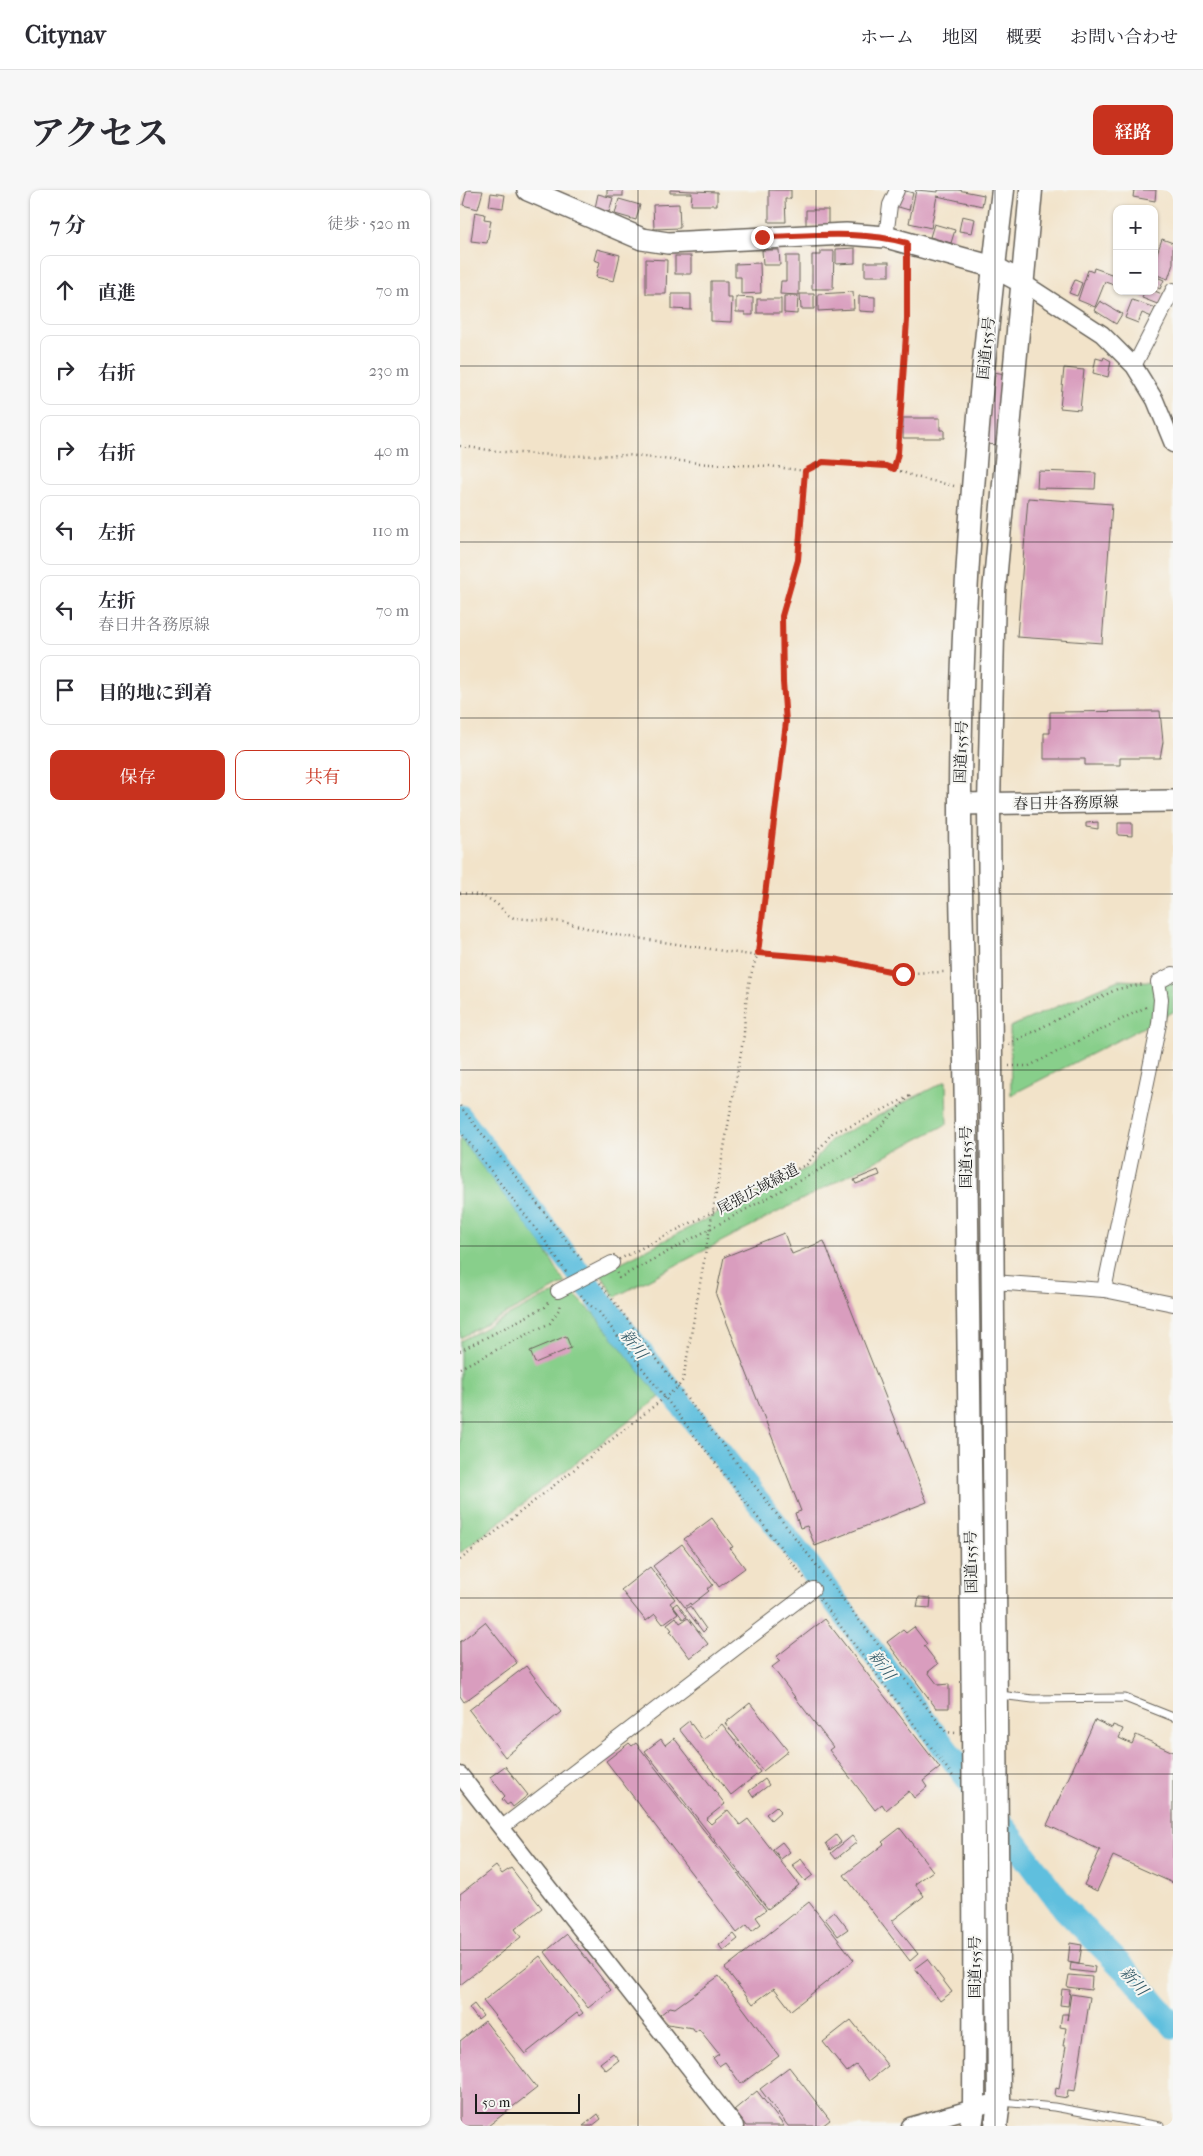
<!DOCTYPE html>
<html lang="ja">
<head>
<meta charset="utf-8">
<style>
	:root { --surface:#fff; --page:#f7f7f7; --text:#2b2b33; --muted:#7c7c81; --line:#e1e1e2; --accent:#c8321e }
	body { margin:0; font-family:"IM FELL French Canon","Noto Serif JP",serif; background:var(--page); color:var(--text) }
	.controls { position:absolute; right:15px; top:15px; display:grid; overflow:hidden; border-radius:10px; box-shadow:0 1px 4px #0004 }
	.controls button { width:45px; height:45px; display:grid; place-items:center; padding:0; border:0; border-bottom:1px solid var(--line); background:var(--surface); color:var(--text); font:25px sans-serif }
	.scale { position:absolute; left:15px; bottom:12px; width:105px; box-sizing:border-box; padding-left:5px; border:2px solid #1c1c1c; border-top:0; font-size:14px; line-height:18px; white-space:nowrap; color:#1c1c1c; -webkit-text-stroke:4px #f6f6f2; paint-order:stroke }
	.stop { position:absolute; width:15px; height:15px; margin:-11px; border:4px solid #c8321e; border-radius:50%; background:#fff }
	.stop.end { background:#c8321e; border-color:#fff; box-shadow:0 1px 5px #0008 }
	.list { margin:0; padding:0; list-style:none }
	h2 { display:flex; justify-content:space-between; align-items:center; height:65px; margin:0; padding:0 20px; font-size:21px }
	h2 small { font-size:16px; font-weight:400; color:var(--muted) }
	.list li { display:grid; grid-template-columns:32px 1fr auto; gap:15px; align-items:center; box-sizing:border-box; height:70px; margin:0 10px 10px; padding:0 10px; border:1px solid var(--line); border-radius:10px }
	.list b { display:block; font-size:19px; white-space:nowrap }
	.list p { margin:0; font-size:16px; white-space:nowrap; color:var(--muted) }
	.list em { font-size:16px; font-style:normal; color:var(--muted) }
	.actions { display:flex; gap:10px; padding:15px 20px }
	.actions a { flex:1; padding:11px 0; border:1px solid var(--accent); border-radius:10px; text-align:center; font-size:18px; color:var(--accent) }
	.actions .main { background:var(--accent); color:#fff }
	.icon { flex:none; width:28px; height:28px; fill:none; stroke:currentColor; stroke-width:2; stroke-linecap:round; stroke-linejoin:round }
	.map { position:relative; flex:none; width:713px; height:1936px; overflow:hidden; border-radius:10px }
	header { display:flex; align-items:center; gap:30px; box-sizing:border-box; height:70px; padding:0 25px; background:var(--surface); border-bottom:1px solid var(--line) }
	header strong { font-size:24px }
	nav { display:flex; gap:28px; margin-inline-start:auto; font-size:18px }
	.intro { display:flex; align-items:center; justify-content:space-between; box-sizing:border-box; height:120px; padding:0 30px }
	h1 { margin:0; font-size:35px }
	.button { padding:12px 22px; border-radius:10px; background:var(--accent); color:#fff; font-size:18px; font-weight:700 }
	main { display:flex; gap:30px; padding:0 30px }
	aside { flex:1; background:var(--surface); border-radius:10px; box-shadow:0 1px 4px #0004 }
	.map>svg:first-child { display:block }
	.green { fill:#88cf8b; stroke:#527654 }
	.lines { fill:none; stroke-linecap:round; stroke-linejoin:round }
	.river { stroke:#5fbfde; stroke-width:25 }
	.building { fill:#d99dbe }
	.service-casing { stroke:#676259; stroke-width:9 }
	.minor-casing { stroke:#676259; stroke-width:16 }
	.tertiary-casing { stroke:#676259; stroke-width:19 }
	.primary-casing { stroke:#676259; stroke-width:24 }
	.trunk-casing { stroke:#676259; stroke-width:25 }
	.path { stroke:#676259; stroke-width:2.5; stroke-dasharray:1 4; stroke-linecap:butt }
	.service { stroke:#fff; stroke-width:7 }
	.minor { stroke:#fff; stroke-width:14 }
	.tertiary { stroke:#fff; stroke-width:16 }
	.primary { stroke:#fff; stroke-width:21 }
	.trunk { stroke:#fff; stroke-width:22 }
	.route { stroke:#c8321e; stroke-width:6 }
	.grid { fill:none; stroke:#1c1c1c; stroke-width:1; stroke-opacity:0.55 }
	.labels { text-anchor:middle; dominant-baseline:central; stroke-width:4; stroke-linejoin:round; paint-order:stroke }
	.street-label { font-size:15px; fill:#1c1c1c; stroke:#f6f6f2 }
	.water-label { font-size:16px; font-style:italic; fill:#375d6a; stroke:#f6f6f2 }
</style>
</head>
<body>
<header>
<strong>Citynav</strong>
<nav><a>ホーム</a><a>地図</a><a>概要</a><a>お問い合わせ</a></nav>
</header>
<div class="intro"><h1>アクセス</h1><a class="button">経路</a></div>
<main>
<aside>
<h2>7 分<small>徒歩 · 520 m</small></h2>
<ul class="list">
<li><svg class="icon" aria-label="ahead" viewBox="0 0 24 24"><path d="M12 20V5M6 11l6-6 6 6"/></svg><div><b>直進</b></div><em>70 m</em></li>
<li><svg class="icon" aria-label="right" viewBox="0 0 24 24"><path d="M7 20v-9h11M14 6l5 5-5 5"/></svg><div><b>右折</b></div><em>230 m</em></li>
<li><svg class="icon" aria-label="right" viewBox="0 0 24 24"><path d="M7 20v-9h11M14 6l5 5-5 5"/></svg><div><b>右折</b></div><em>40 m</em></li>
<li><svg class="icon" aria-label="left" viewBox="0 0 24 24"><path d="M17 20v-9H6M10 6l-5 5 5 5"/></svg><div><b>左折</b></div><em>110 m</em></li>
<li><svg class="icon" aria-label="left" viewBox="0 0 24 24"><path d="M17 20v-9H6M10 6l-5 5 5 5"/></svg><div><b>左折</b><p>春日井各務原線</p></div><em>70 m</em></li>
<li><svg class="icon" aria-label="arrive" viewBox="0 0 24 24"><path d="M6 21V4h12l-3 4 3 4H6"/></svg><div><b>目的地に到着</b></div></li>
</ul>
<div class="actions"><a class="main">保存</a><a>共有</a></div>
</aside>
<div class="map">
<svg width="713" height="1936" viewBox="0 0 713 1936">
	<rect width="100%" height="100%" fill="#f6f6f2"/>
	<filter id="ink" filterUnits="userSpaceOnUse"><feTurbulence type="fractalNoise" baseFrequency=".02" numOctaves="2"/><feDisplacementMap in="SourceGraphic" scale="10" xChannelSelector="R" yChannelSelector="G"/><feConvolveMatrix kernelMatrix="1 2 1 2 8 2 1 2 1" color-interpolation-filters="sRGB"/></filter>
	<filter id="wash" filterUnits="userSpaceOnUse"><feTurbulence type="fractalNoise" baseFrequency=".0096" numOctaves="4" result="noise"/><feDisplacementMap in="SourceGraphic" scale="20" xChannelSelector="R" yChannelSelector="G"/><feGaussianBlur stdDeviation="1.12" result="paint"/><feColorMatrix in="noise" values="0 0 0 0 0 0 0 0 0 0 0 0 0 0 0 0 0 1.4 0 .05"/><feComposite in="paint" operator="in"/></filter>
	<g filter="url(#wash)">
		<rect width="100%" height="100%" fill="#f2e3c9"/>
		<g class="green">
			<polygon points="713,788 713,822 551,905 550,837 658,790 705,792"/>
			<polygon points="486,891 487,934 155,1107 140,1083 349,977 371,950"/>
			<polygon points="0,948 83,1056 105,1093 0,1148"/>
			<polygon points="109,1099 135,1125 200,1207 0,1363 0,1151 84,1107"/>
		</g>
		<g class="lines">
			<polyline class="river" points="0,927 137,1107 348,1375 605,1719 673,1788 713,1836"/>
		</g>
		<g id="blocks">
			<g class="building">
				<polygon points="7,0 23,1 18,19 3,15"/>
				<rect x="147" y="0" width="16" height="6"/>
				<polygon points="210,0 257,2 257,15 231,15 232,3 210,3"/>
				<polygon points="309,0 331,0 331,9 325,9 326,32 309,32"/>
				<polygon points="442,0 453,3 449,20 435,16"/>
				<polygon points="456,0 478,2 478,0 498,0 524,5 522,16 477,6 471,38 449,33"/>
				<polygon points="674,0 696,0 695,11 673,7"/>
				<polygon points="31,3 45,5 43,18 29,16"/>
				<polygon points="138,4 153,8 149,22 135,18"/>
				<polygon points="159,9 180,15 176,30 155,24"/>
				<polygon points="219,14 220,38 194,39 193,15"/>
				<polygon points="346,20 368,20 368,36 346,35"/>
				<polygon points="15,22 25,24 24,29 31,30 27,53 11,51"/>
				<polygon points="502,26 515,29 512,43 499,41"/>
				<polygon points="474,34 495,40 491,53 470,47"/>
				<polygon points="702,49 713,53 713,74 708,89 694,84 694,72"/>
				<polygon points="395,58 395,73 376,74 376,59"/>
				<polygon points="137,59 160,65 154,91 136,87 140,72 134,70"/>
				<polygon points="302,60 319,60 320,75 303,75"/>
				<polygon points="361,61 374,61 373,99 352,99 352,65 361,65"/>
				<rect x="215" y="66" width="16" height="18"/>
				<polygon points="326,66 339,66 339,105 320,104 321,91 326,91"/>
				<polygon points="186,69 207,70 206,104 186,104"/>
				<rect x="405" y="72" width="24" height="14"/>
				<polygon points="300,73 301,103 281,104 281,87 275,87 275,74"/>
				<polygon points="634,78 657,86 657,96 645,92 635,117 618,110 628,80 633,82"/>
				<polygon points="694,86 704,90 700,99 694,96"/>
				<polygon points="615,90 622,93 617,106 609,103"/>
				<polygon points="251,91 267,91 267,108 272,108 271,132 251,131"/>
				<polygon points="685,101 695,101 704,105 700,115 682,108"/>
				<polygon points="393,102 394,119 358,121 358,104"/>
				<polygon points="212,104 231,104 231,120 212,119"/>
				<polygon points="340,104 354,104 354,119 341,119"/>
				<polygon points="324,106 338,106 337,124 324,123"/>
				<polygon points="399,106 415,107 415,122 399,121"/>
				<polygon points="276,107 293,108 293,125 285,125 285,122 276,122"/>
				<rect x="297" y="109" width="24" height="14"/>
				<polygon points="672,110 695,118 692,127 682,123 678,133 665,128"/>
				<polygon points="640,111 662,124 656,134 634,120"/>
				<polygon points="644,167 651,171 648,187 633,183 636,168 643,170"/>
				<polygon points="604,178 624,180 620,220 600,218"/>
				<polygon points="534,182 545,184 537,255 526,254"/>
				<polygon points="443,228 480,228 480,240 484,240 484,248 443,248"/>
				<polygon points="578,281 636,283 635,299 577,298"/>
				<polygon points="568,308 652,314 642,453 557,447"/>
				<polygon points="700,521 703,552 700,568 660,568 660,575 625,575 625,569 584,569 584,543 590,543 590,522"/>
				<polygon points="638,632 638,639 626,637 626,633"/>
				<polygon points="658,633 672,633 672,646 658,645"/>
				<polygon points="418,980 420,985 396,994 394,990"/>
				<polygon points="324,1043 332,1064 364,1051 467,1312 355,1356 347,1336 340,1338 335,1323 341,1321 256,1105 264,1067"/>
				<polygon points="106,1146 111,1158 75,1173 70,1161"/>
				<polygon points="252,1328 273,1357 270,1358 285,1378 259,1397 224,1349"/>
				<polygon points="222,1354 253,1395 247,1399 249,1401 231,1415 230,1413 225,1417 193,1376"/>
				<polygon points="190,1377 215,1409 210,1413 218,1423 203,1434 195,1424 186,1431 161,1400"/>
				<polygon points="459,1407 471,1408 470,1418 457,1417"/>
				<polygon points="217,1413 227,1427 223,1429 213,1416"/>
				<polygon points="230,1416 246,1439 243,1442 226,1419"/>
				<polygon points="216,1427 220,1433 228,1428 248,1454 230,1468 210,1441 212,1440 207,1434"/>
				<polygon points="365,1429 480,1578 463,1591 467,1597 454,1608 449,1601 426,1620 422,1614 415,1620 369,1560 373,1557 312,1477 320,1471 316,1467"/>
				<polygon points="25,1432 57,1473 4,1512 0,1506 0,1452"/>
				<polygon points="454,1437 467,1454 464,1456 478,1474 468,1482 478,1495 489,1494 489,1518 476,1518 427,1452 443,1440 446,1443"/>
				<polygon points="66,1476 101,1522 45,1567 9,1520"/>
				<polygon points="290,1513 328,1561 303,1581 265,1533"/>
				<polygon points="635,1530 652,1538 653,1535 663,1539 659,1548 672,1554 676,1545 713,1562 713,1693 653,1666 637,1701 624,1695 640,1660 587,1635"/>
				<polygon points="229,1531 243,1550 262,1534 300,1582 271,1605 219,1539"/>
				<polygon points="214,1548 265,1614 246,1629 251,1634 268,1620 280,1635 288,1629 339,1695 308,1719 185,1561 201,1549 205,1555"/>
				<polygon points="169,1553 172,1556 176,1553 306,1720 296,1727 301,1734 292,1741 287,1735 277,1743 146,1571"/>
				<polygon points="45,1576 68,1605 53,1617 50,1613 47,1615 42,1609 45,1606 30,1587"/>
				<polygon points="305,1589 309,1595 293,1607 289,1601"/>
				<polygon points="316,1616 321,1621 311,1630 306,1624"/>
				<polygon points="440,1638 473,1681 455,1694 464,1706 432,1731 458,1764 450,1771 384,1685 424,1654 422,1652"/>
				<polygon points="376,1645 381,1652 370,1660 366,1653"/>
				<polygon points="392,1646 397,1652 376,1669 371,1663"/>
				<polygon points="322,1652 330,1662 321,1669 313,1659"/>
				<polygon points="341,1669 353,1685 345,1691 332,1675"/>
				<polygon points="36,1676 42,1684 51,1678 82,1718 55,1739 61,1747 0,1795 0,1704"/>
				<polygon points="349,1712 394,1770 331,1820 314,1798 293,1814 265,1778"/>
				<polygon points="374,1721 388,1739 378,1746 365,1729"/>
				<polygon points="107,1744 151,1800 128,1818 85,1762"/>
				<polygon points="274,1744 278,1749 263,1761 259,1755"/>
				<polygon points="610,1753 622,1755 619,1774 608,1772"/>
				<polygon points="80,1766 123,1823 119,1826 117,1823 65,1864 23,1811"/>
				<polygon points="467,1769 492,1802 480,1811 455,1778"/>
				<polygon points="611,1773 635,1777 634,1783 610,1780"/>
				<polygon points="609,1785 632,1787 631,1800 607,1797"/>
				<polygon points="259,1786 319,1866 281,1894 265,1872 259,1876 253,1868 259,1864 239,1839 235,1842 233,1838 208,1834 200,1825 210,1817 215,1818"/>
				<polygon points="602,1799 610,1800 608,1816 600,1815"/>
				<polygon points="611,1804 630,1807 615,1901 608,1900 607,1908 595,1906 596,1898 599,1899 606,1856 603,1856 606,1838 600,1837 602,1824 608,1824 607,1830"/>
				<polygon points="14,1814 23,1826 18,1830 9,1818"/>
				<polygon points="391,1830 428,1876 409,1891 396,1875 387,1882 363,1852"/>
				<polygon points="25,1831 77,1898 28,1936 0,1936 0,1851"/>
				<polygon points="153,1863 159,1870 146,1880 140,1873"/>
				<polygon points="329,1877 370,1930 362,1936 328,1936 300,1899"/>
				<polygon points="297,1901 324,1936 286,1936 274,1920"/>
				<polygon points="138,1924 141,1929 132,1936 123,1936"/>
			</g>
		</g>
	</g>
	<g filter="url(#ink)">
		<use href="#blocks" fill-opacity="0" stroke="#676259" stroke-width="1"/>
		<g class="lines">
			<g class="service-casing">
				<g id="service">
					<polyline points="540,1505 573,1509 665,1508 713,1527"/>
					<polyline points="542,1912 594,1917 700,1936"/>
				</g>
			</g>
			<g class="minor-casing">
				<g id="minor">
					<polyline points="426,47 430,15 437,0"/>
					<polyline points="674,176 713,100"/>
					<polyline points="533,1092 644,1100 713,1114"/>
					<polyline points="644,1100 699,834 701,809 698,792 713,784"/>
					<polyline points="98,1101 152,1073"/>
					<polyline points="41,1638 353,1399"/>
				</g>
			</g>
			<g class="tertiary-casing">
				<g id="tertiary">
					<polyline points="562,92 642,144 674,176 695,210 713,254"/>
					<polyline points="0,1585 275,1936"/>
					<polyline points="450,1936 539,1911"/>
				</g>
			</g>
			<g class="primary-casing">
				<g id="primary">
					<polyline points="68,0 182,49 208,53 386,44 426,47 534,77 562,92"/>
					<polyline points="500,614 713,611"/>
				</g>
			</g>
			<g class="trunk-casing">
				<g id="trunk">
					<path d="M 511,1936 L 514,1917 C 516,1589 509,1262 506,934 C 505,828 500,721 500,615 C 500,410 518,204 543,0"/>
					<polyline points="536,1936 539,1911 529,614 534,402 571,0"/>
				</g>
			</g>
			<g class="path">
				<polyline points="0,256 44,262 108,266 167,265 248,274 309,276 345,281 353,275 363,272 426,276 456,287 494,296"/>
				<polyline points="434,279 438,263 447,130 447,72"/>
				<path d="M 0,703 C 12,704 26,705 35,713 C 43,718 44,724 54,728 L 104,732 L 150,744 L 297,766"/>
				<polyline points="299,763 373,769 443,783 486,782"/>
				<polyline points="549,854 657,799 685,794"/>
				<polyline points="549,876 569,876 686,817"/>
				<polygon points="450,906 408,949 359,980 159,1088 152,1073 347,974 373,942 391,936"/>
				<polyline points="0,916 124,1073"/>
				<polyline points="0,941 85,1051 106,1082"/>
				<polyline points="140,1093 214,1192 486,1542 496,1543"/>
				<polyline points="121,1105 127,1113 139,1122 345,1389"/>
				<polyline points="0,1161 85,1117 89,1111"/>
				<polyline points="0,1178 90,1133 100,1118 99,1113"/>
				<path d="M 0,1370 L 218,1197 L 223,1190 L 284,845 C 285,814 287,793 298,763 L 326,532 L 323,492 L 322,426 L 338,370 L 345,281"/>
				<polyline points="360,1409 495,1589"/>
			</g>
			<use href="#service" class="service"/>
			<use href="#minor" class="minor"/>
			<use href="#tertiary" class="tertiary"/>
			<use href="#primary" class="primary"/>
			<use href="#trunk" class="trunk"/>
		</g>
	</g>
	<g class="lines" filter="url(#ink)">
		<path class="route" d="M 302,47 C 351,46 400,40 447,53 L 447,130 L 438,263 L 434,279 L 426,276 L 363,272 L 345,281 L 338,370 L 322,426 L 323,492 L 326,532 L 298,763 L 374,769 L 443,784"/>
	</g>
	<path class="grid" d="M 178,0 L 178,1936M 356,0 L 356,1936M 535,0 L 535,1936M 0,176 L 713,176M 0,352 L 713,352M 0,528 L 713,528M 0,704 L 713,704M 0,880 L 713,880M 0,1056 L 713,1056M 0,1232 L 713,1232M 0,1408 L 713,1408M 0,1584 L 713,1584M 0,1760 L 713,1760"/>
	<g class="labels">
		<g class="street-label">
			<text transform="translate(526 158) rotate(-84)">国道155号</text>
			<text transform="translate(501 562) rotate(-88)">国道155号</text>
			<text transform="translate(606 613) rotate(-1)">春日井各務原線</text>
			<text transform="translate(506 967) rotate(-90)">国道155号</text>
			<text transform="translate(298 999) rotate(-28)">尾張広域緑道</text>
			<text transform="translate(511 1372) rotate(-91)">国道155号</text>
			<text transform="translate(515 1777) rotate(-90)">国道155号</text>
		</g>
		<g class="water-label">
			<text transform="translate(174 1154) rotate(52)">新川</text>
			<text transform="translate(422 1475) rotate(53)">新川</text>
			<text transform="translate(674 1791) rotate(48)">新川</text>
		</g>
	</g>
</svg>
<div class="controls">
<button>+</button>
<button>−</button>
</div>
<div class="scale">50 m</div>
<div class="stop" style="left:443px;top:784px"></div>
<div class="stop end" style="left:302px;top:47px"></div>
</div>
</main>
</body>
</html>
